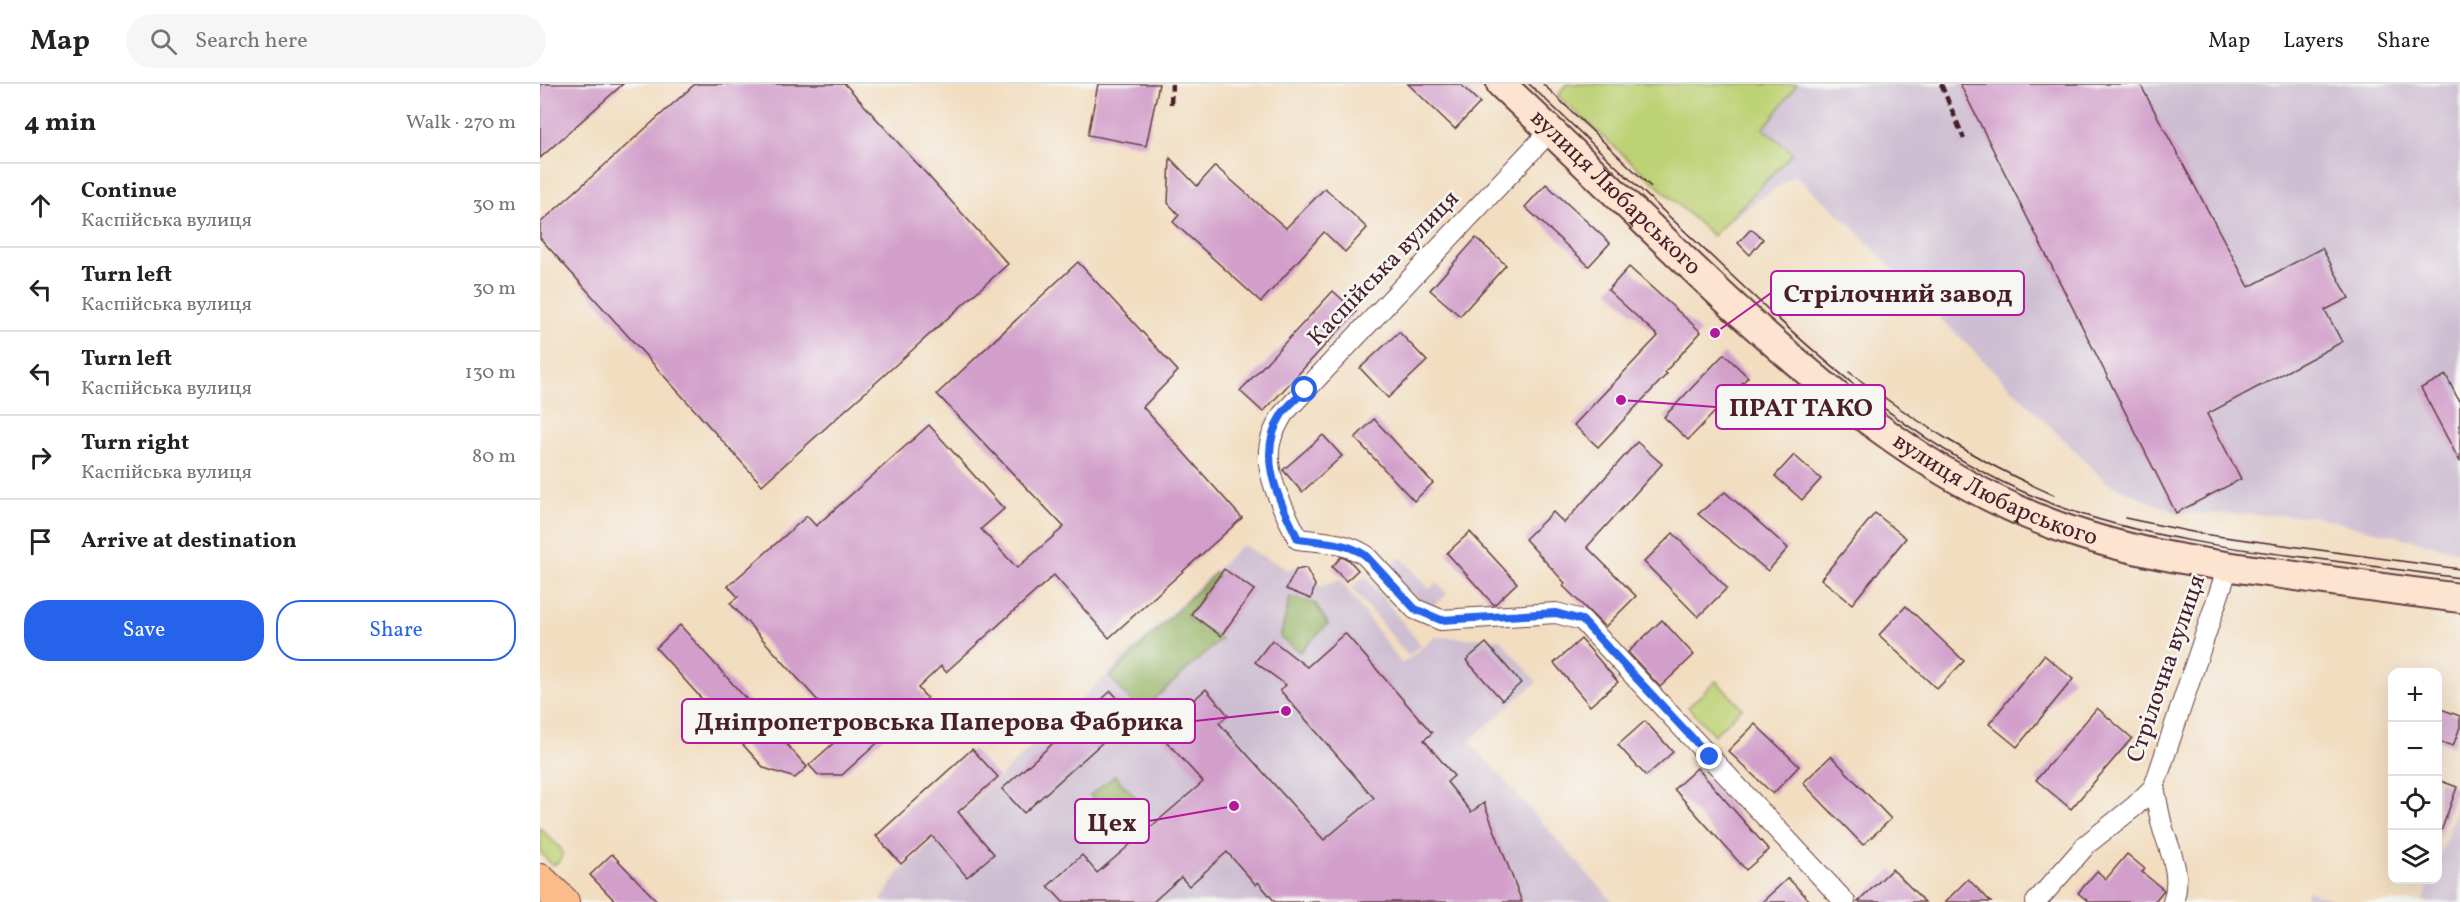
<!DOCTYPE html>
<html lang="en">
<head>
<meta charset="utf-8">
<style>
	:root { --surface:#fff; --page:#f6f6f6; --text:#222; --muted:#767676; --line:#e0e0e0; --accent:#2563eb }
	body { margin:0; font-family:Vollkorn,serif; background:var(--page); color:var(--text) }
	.controls { position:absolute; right:18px; bottom:18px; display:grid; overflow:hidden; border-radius:12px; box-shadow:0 6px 24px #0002 }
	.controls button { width:54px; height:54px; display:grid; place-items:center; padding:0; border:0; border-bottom:2px solid var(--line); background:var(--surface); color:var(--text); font:30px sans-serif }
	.stop { position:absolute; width:18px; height:18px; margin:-14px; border:4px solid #2563eb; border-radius:50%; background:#fff }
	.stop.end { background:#2563eb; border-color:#fff; box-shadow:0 2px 6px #0008 }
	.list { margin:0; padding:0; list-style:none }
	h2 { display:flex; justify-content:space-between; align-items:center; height:78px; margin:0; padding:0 24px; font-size:26px }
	h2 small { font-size:20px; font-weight:400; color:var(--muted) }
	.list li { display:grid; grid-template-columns:39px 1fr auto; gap:18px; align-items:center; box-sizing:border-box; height:84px; padding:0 24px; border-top:2px solid var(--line) }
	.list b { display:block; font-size:22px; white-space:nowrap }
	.list p { margin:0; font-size:20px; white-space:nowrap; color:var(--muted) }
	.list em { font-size:20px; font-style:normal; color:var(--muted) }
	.actions { display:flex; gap:12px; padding:18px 24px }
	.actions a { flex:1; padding:14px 0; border:2px solid var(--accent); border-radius:24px; text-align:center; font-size:21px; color:var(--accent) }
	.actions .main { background:var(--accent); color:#fff }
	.icon { flex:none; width:33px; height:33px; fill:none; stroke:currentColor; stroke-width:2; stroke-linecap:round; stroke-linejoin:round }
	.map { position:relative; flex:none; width:1920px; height:818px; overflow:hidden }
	header { display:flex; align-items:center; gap:36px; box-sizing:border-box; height:84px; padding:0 30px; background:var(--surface); border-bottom:2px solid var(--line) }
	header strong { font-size:28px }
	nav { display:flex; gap:33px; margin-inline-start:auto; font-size:21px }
	.search { width:420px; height:54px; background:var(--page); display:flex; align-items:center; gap:15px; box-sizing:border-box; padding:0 21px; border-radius:33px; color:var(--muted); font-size:22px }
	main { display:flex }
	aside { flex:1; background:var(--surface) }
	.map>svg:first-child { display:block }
	.industrial { fill:#cebed1 }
	.green { fill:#bdd175; stroke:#847850; stroke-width:1.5 }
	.forest { fill:#96b366; stroke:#706948; stroke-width:1.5 }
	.building { fill:#d29fcb }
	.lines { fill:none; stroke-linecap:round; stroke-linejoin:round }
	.street-casing { stroke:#633c41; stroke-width:22 }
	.secondary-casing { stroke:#633c41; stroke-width:32 }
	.primary-casing { stroke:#633c41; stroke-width:34 }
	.street { stroke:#fff; stroke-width:20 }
	.secondary { stroke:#fde4d0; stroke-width:28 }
	.primary { stroke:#f9bc8a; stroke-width:32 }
	.tram { stroke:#4a1f2b; stroke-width:1.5 }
	.rail { stroke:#4a1f2b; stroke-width:4.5; stroke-dasharray:9 4.5; stroke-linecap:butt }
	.route { stroke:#2563eb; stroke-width:8 }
	.labels { text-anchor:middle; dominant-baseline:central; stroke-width:5; stroke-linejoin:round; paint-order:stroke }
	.street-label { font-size:24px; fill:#4a1f2b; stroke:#f6f6f2 }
	.leader { fill:none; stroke:#b5179e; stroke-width:2 }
	.callout-dot { fill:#b5179e; stroke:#f6f6f2; stroke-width:2 }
	.callout { fill:#f6f6f2; stroke:#b5179e; stroke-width:2 }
	.callout-label { font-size:26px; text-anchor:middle; font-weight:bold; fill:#4a1f2b }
</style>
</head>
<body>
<header>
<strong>Map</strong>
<div class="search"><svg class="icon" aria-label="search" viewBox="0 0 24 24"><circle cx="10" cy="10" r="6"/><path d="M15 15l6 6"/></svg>Search here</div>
<nav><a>Map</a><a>Layers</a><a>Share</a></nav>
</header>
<main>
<aside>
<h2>4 min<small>Walk · 270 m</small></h2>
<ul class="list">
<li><svg class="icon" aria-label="ahead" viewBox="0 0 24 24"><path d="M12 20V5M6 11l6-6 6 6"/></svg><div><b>Continue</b><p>Каспійська вулиця</p></div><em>30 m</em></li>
<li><svg class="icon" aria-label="left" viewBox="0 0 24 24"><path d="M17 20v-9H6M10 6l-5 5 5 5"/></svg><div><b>Turn left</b><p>Каспійська вулиця</p></div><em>30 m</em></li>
<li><svg class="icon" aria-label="left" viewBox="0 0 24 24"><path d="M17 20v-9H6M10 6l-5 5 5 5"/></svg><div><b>Turn left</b><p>Каспійська вулиця</p></div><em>130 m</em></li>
<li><svg class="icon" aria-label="right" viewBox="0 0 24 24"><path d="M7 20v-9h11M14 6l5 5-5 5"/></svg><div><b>Turn right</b><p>Каспійська вулиця</p></div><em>80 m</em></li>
<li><svg class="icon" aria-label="arrive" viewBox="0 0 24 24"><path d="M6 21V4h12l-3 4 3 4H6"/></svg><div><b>Arrive at destination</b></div></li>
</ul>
<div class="actions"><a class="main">Save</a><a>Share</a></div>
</aside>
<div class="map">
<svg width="1920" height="818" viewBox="0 0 1920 818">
	<rect width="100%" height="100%" fill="#f6f6f2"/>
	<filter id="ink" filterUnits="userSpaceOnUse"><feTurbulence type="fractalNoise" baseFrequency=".0167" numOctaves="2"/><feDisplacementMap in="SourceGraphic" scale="12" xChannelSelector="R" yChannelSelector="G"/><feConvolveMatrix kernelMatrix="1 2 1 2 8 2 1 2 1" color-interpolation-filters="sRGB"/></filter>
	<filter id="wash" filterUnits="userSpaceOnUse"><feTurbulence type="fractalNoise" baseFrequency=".008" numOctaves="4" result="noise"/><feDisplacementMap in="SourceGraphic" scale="24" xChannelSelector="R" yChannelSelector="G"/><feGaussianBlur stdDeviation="1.35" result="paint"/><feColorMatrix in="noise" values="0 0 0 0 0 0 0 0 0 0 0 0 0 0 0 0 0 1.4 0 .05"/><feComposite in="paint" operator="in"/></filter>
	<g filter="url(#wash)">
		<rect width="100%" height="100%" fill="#f2ddc0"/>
		<g class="industrial">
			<polygon points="1033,0 1920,0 1920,468 1773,432 1636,429 1567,399 1379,213 1313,143 1255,91 1181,142"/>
			<polygon points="702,461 748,486 766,480 780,503 800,496 862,580 895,553 960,555 997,598 929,657 1073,818 340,818 358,790"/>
			<polygon points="861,473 889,505 897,499 907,510 887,527 849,484"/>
			<polygon points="825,492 881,561 868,572 812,504"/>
			<polygon points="1920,715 1920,818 1883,818 1891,796 1898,796 1898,778"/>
			<polygon points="1767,807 1800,818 1765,818"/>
		</g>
		<g class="green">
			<polygon points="1026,0 1257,0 1234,32 1223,44 1253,69 1173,152 1018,12"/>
			<polygon points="1176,597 1202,624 1174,651 1148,623"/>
			<path d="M 0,744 L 22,766 C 22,775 21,778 12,781 L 0,768 Z"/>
		</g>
		<g class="forest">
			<polygon points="675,489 678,491 647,533 681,555 600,628 570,593"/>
			<polygon points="750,513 776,520 788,540 760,568 740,554"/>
			<polygon points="575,692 608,726 580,746 550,711"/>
		</g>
		<g id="blocks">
			<g class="building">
				<polygon points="0,0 83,0 0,74"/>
				<polygon points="155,0 305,0 468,180 222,401 0,154 0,139"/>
				<polygon points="558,0 619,0 606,62 548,51"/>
				<polygon points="868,0 920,0 940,19 915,45"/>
				<polygon points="1420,0 1600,0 1709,203 1782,164 1809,214 1785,226 1802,258 1667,330 1701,395 1636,429"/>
				<polygon points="630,74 657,102 675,82 746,144 785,104 827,144 805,168 784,148 721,218 633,138 639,131 628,119"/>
				<polygon points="1006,100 1070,159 1049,182 985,123"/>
				<polygon points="1211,145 1223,155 1210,171 1198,159"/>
				<polygon points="936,154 966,181 920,232 890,206"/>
				<polygon points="538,178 638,287 603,323 702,434 569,554 514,491 406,588 401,582 378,604 387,614 302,691 278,691 269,681 306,648 190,519 198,513 188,502 267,432 276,442 389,341 464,425 441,445 477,484 524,443 397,310"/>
				<polygon points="1089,183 1161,248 1125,288 1127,290 1058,363 1034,341 1118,252 1068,206"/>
				<polygon points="793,207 816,228 723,328 700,307"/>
				<polygon points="859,248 887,277 848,314 820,284"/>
				<polygon points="1184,270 1208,293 1148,356 1124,333"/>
				<polygon points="1906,291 1920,319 1920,378 1881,304"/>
				<polygon points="834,335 893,399 874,417 815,354"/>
				<polygon points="783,351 802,372 762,408 743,386"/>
				<polygon points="1097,358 1122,380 1047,463 1096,512 1065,543 1023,502 1025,499 985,455 1013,428 1024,439"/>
				<polygon points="1254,371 1281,395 1262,416 1235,392"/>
				<polygon points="1185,408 1248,464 1228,487 1158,430"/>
				<polygon points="1335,429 1366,454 1312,520 1281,495"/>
				<polygon points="930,448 977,499 954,521 907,469"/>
				<polygon points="1133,449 1187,504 1158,533 1104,478"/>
				<polygon points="801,473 809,476 818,486 806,497 792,483"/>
				<polygon points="766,484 775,501 771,515 746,505 756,486"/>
				<polygon points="684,485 714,506 681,552 651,530"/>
				<polygon points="1366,522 1424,577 1397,605 1339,551"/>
				<polygon points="1122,536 1154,571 1120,603 1088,568"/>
				<polygon points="140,541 267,683 255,694 224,684 116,564"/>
				<polygon points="805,549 892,649 884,656 914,692 907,698 931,728 944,719 982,818 735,818 718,798 716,801 687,768 649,802 641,793 613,818 523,818 508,802 542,771 557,789 663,698 618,648 666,605 688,631 679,639 784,756 834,714 740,606 746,601 715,578 732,556 767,583"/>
				<polygon points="1041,555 1078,598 1050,622 1014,579"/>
				<polygon points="946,559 981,599 962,616 926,576"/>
				<polygon points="1504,571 1533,595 1477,663 1449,640"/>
				<polygon points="571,607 593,631 484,729 462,705"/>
				<polygon points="1557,624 1592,654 1531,725 1496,696"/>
				<polygon points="1898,624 1920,632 1920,643 1913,662 1898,657"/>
				<polygon points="1105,637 1133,668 1106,692 1078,661"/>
				<polygon points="1215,640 1259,682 1233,710 1188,667"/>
				<polygon points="432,665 458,693 418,728 454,770 427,793 392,752 361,780 336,752"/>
				<polygon points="1291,672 1351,735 1323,761 1263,699"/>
				<polygon points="1157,684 1229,766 1206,786 1134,705"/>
				<polygon points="1898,696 1917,703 1899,753 1898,753"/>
				<polygon points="72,770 118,818 76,818 50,791"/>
				<polygon points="1587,770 1605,785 1602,788 1624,806 1614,818 1549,818 1538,809 1557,787 1566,795"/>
				<polygon points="1352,785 1385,818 1318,818"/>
				<polygon points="1248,794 1271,818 1222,818"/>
				<polygon points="1428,795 1451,818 1405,818"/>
			</g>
		</g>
	</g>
	<g filter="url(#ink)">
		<use href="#blocks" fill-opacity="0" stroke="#633c41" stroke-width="1.5"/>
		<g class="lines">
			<g class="street-casing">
				<g id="street">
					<path d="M 1010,47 L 743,330 C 739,337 735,344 732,352 C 720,386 744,425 758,455 C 782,458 805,458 825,471 L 875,525 L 901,536 L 1016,529 L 1042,536 L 1305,818"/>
					<path d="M 1614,703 C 1617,717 1619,731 1623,745 C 1631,769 1642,792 1633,818"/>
					<polyline points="1496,818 1547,760 1595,722 1614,703 1688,483"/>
				</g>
			</g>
			<g class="secondary-casing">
				<g id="secondary">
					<path id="s1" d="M 961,0 C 1038,72 1113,147 1190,219 C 1286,307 1386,392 1509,439 C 1581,467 1659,479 1735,489 C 1797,498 1858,506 1920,514"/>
				</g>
			</g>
			<g class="primary-casing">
				<polyline id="primary" points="0,796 23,818"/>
			</g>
			<use href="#street" class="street"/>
			<use href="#secondary" class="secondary"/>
			<use href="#primary" class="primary"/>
			<g class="tram">
				<path d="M 989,0 C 1056,63 1122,126 1188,188 C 1292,286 1394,380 1532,427 C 1612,454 1695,465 1779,475 C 1826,481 1873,488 1920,494"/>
				<polyline points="1003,0 1111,103"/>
				<path d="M 1309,288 C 1375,337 1438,378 1514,411"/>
				<polyline points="1585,434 1662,450 1920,485"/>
			</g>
			<g class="rail">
				<polyline points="1401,0 1424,55"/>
				<polyline points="631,20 632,0"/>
			</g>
		</g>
	</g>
	<g class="lines" filter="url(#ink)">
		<path class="route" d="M 765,306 C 758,314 748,321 742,330 C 715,371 739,416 758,455 C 782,458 805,458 825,471 L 875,525 L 901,536 L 1016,529 L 1042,536 L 1170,673"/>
	</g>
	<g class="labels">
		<g class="street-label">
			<text stroke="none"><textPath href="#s1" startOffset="158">вулиця Любарського</textPath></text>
			<text transform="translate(844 185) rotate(-46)">Каспійська вулиця</text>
			<text stroke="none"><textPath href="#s1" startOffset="644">вулиця Любарського</textPath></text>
			<text transform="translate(1627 585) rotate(-71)">Стрілочна вулиця</text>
		</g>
	</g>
	<path class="leader" d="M1175 249L1231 209M1081 316L1176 323M746 627L655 637M694 722L609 737"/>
	<g class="callout-dot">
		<circle cx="1175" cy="249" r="6"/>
		<circle cx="1081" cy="316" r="6"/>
		<circle cx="746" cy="627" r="6"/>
		<circle cx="694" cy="722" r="6"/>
	</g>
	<g class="callout">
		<rect x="1231" y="187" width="253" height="44" rx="6"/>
		<rect x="1176" y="301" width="169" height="44" rx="6"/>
		<rect x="142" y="615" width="513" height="44" rx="6"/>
		<rect x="535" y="715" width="74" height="44" rx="6"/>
	</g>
	<g class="callout-label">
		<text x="1358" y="218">Стрілочний завод</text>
		<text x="1261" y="332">ПРАТ ТАКО</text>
		<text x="399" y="646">Дніпропетровська Паперова Фабрика</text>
		<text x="572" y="747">Цех</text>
	</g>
</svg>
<div class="controls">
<button>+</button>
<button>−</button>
<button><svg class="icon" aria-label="locate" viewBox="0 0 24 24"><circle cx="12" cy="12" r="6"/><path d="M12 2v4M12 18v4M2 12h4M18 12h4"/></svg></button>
<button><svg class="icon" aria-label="layers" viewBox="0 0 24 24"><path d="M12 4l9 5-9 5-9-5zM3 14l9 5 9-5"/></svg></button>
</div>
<div class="stop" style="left:765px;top:306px"></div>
<div class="stop end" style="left:1170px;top:673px"></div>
</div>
</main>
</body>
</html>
